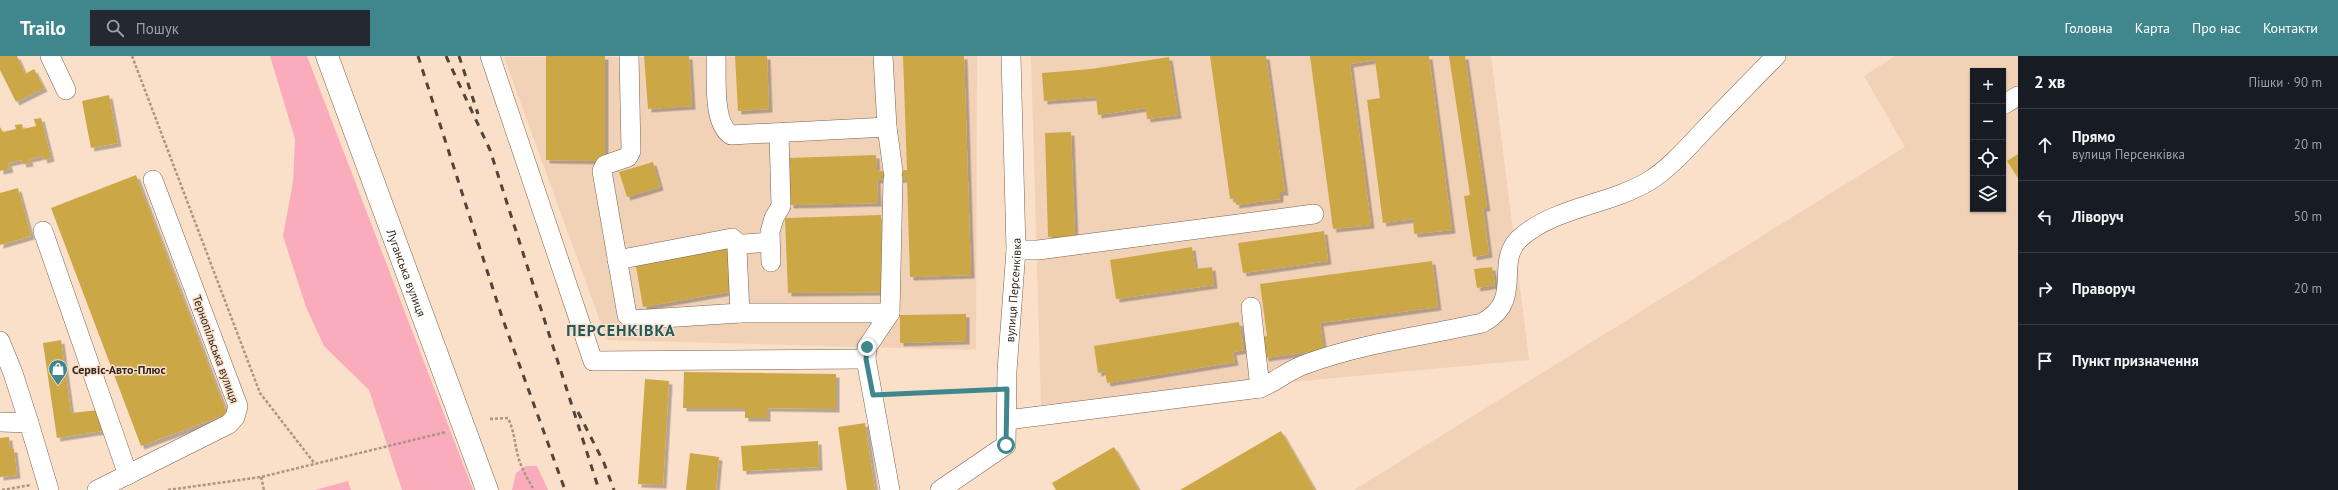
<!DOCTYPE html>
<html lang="uk">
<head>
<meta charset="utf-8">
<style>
	:root { --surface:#171b24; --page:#242831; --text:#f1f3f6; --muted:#9ea1a6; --line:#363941; --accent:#3f878c }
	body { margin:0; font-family:"PT Sans",sans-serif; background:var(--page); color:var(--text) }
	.controls { position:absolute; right:12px; top:12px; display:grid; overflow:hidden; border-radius:0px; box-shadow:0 1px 3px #0004 }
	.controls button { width:36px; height:36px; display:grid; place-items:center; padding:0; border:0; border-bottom:1px solid var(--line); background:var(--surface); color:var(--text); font:20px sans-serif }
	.stop { position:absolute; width:12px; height:12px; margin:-9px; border:3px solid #3f878c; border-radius:50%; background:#fff }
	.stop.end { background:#3f878c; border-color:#fff; box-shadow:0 1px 4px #0008 }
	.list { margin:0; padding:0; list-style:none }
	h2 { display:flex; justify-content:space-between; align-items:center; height:52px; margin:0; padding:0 16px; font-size:17px }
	h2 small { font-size:13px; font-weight:400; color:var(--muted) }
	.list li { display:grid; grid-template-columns:26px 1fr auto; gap:12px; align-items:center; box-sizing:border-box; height:72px; padding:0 16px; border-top:1px solid var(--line) }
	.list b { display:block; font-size:15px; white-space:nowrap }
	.list p { margin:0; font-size:13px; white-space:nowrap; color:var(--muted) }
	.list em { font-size:13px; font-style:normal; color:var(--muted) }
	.icon { flex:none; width:22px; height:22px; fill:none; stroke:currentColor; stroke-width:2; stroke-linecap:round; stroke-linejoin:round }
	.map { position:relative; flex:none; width:2018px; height:434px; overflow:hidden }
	header { display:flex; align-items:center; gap:24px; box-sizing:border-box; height:56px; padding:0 20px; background:var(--accent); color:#fff }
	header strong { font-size:19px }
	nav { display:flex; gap:22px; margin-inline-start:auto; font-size:14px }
	.search { width:280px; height:36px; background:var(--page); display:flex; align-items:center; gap:10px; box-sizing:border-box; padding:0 14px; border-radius:0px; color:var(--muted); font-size:15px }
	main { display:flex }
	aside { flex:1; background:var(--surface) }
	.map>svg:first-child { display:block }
	.built { fill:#f2d2b7; fill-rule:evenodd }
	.green { fill:#faacbd }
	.building { fill:#cba845; filter:url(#shadow) }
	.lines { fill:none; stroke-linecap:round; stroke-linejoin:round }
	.minor-casing { stroke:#7a624f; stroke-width:20 }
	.major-casing { stroke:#7a624f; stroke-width:23 }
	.path { stroke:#aa9685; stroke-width:2.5; stroke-dasharray:3 2; stroke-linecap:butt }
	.minor { stroke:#fff; stroke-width:19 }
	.major { stroke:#fff; stroke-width:22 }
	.rail { stroke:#51453b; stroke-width:3; stroke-dasharray:7 7; stroke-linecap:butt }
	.route { stroke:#3f878c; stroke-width:5 }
	.labels { text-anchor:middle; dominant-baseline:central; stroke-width:3; stroke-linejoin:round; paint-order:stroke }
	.street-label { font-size:12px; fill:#322820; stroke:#fadfc9 }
	.poi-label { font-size:12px; font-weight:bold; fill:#322820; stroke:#fadfc9; text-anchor:start }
	.district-label { font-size:16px; font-weight:bold; letter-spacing:1px; fill:#205a5f; stroke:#fadfc9 }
</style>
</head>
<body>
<header>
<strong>Trailo</strong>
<div class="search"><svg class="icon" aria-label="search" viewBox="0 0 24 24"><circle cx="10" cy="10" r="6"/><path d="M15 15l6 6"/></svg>Пошук</div>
<nav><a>Головна</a><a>Карта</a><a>Про нас</a><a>Контакти</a></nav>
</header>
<main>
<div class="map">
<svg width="2018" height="434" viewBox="0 0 2018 434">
	<defs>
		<filter id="shadow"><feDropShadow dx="3.5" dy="3.5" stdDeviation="0" flood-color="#0004"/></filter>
	</defs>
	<rect width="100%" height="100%" fill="#fadfc9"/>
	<g class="built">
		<polygon points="977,0 976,294 607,284 504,1"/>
		<polygon points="1031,0 1491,0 1529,304 1041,349"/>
		<path d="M 1895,0 L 2018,0 L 2018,434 L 1354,434 L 1905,91 L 1864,20 ZM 1973,15 L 2003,15 L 2003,153 L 1973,153 Z"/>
	</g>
	<g class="green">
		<polygon points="270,0 307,0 473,434 402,434 369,334 324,290 306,251 283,180 293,126 295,83"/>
		<polygon points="526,410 537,410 548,434 512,434 516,417"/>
		<polygon points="348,425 351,434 315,434"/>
	</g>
	<g class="building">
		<polygon points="0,0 17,0 25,18 34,13 44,32 16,46 0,14"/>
		<polygon points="546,0 605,0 605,105 546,104"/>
		<polygon points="644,0 689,0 692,50 648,53"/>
		<polygon points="735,0 767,0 769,53 738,55"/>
		<polygon points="903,0 964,0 971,219 910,221 907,123 877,124 878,147 790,149 788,102 876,99 877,115 907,114"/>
		<polygon points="1210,0 1266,0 1285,136 1280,136 1280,143 1236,149 1235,142 1230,143"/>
		<polygon points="1310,0 1429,0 1452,174 1414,178 1413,163 1383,167 1367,44 1380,42 1375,4 1350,8 1371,169 1333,173"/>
		<polygon points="1449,0 1465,0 1487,152 1483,152 1489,198 1473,201 1464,140 1470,139"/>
		<polygon points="1169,1 1178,59 1147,63 1146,52 1098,59 1096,41 1044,45 1042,17 1091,13"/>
		<polygon points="109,39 118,87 91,92 82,45"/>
		<polygon points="41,62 51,102 44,104 43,100 29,103 30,107 23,108 22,104 8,107 10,113 0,115 0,71 3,76 16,73 15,69 22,68 23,73 36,70 34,63"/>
		<polygon points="1071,76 1075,181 1048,181 1045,77"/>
		<polygon points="2018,98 2018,122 2007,105"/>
		<polygon points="653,106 660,131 627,141 619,116"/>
		<polygon points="136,119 227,358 141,390 51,152"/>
		<polygon points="18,132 31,180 0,189 0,137"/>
		<polygon points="881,159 882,236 788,237 785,162"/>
		<polygon points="1324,175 1328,205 1243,217 1238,187"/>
		<polygon points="726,188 734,235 643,251 635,205"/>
		<polygon points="1192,191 1195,213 1212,211 1214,229 1116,243 1110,204"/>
		<polygon points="1432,205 1438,251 1320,267 1324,294 1265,302 1262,281 1267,280 1260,228"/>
		<polygon points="1492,211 1495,229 1477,232 1474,213"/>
		<polygon points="966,258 966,285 900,287 900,259"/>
		<polygon points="1239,266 1244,294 1233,296 1235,306 1107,327 1105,315 1098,317 1094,290"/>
		<polygon points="61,284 71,357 99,354 102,375 57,382 43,287"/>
		<polygon points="684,316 836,318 836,353 767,352 767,362 745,362 745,352 683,352"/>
		<polygon points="645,323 669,325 663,429 638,428"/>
		<polygon points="865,367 875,434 847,434 838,371"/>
		<polygon points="1281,375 1315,434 1180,434"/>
		<polygon points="9,381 10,393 14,393 17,419 0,421 0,382"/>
		<polygon points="818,385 819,411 743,415 741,390"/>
		<polygon points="1114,391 1139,434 1056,434 1052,427"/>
		<polygon points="690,397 719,401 716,434 686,434"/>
	</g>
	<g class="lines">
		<g class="minor-casing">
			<g id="minor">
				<polyline points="50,0 66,34"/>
				<polyline points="490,0 593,305 866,303"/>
				<polyline points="629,0 631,95 628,101 605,109 602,115 627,259 632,264 740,257 890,257"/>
				<path d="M 716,0 C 717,21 712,67 731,79 L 887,71"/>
				<polyline points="883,0 887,71 893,115"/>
				<polyline points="2003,49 2018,40"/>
				<polyline points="43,175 128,419"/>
				<polyline points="1016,194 1038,194 1314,158"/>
				<polyline points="617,204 732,182 740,189"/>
				<polyline points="771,206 770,176 774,162 781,150 779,77"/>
				<polyline points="740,257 737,193 744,188 770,186"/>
				<polyline points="0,285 13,317 29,367"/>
				<path d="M 1260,332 C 1276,326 1288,314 1306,308 C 1363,287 1423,280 1482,267 C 1525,244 1494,208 1519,183 C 1554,151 1609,149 1649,125 C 1670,112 1687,92 1704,74 C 1728,49 1752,24 1776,0"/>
				<polyline points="1007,364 1260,332 1251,251"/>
				<polyline points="0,366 29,367 49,434"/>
				<polyline points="97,434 229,368 235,361 238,350 153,124"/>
				<polyline points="890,434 866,303 867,291 890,257 893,123"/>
				<path id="s1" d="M 940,434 L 1006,389 L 1007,315 L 1016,194 L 1011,0"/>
			</g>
		</g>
		<g class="major-casing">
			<g id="major">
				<path id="s2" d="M 327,0 L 487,434"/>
			</g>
		</g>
		<g class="path">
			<polyline points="132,0 260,337 315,408"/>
			<polyline points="889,338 990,334"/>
			<path d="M 490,363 L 508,362 C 514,375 514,383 517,396 C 520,410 527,422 534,434"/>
			<polyline points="261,421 264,434"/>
			<polyline points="2,434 31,429"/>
			<polyline points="168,434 261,421 446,376"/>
		</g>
		<use href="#minor" class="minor"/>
		<use href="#major" class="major"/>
		<g class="rail">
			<polyline points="418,0 502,261 565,434"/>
			<polyline points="446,0 490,94 599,434"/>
			<polyline points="459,0 478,58"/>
			<polyline points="578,356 604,407 614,434"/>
		</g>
	</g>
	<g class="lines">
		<polyline class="route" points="867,291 866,303 873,339 1007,333 1006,389"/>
	</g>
	<defs>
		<g id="shop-pin" transform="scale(1)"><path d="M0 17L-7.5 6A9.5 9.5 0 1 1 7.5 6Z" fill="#3f878c" stroke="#fadfc9"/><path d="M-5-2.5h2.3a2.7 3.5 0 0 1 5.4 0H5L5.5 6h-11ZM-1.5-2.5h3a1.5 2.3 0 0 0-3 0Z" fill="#fff"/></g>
	</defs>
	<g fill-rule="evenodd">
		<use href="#shop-pin" x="58" y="313"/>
	</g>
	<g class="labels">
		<g class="street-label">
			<text stroke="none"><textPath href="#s2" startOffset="231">Луганська вулиця</textPath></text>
			<text stroke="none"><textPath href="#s1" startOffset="235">вулиця Персенківка</textPath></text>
			<text transform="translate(216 293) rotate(70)">Тернопільська вулиця</text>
		</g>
		<g class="poi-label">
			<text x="72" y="313">Сервіс-Авто-Плюс</text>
		</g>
		<g class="district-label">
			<text x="621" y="274">ПЕРСЕНКІВКА</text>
		</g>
	</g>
</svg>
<div class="controls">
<button>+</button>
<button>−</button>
<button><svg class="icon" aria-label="locate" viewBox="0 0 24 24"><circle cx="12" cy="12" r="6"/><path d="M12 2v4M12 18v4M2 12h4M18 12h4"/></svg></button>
<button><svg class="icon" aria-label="layers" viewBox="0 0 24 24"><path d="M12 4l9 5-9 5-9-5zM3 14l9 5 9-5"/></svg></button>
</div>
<div class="stop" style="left:1006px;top:389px"></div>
<div class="stop end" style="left:867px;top:291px"></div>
</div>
<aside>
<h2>2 хв<small>Пішки · 90 m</small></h2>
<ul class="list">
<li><svg class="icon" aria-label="ahead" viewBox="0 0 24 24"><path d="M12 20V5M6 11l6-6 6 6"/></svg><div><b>Прямо</b><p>вулиця Персенківка</p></div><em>20 m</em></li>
<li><svg class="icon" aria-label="left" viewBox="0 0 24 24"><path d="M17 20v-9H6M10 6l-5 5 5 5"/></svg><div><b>Ліворуч</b></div><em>50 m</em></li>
<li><svg class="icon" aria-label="right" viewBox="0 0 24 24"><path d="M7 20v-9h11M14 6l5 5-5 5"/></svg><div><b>Праворуч</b></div><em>20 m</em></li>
<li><svg class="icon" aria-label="arrive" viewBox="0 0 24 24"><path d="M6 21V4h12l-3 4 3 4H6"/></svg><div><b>Пункт призначення</b></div></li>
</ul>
</aside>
</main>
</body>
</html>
